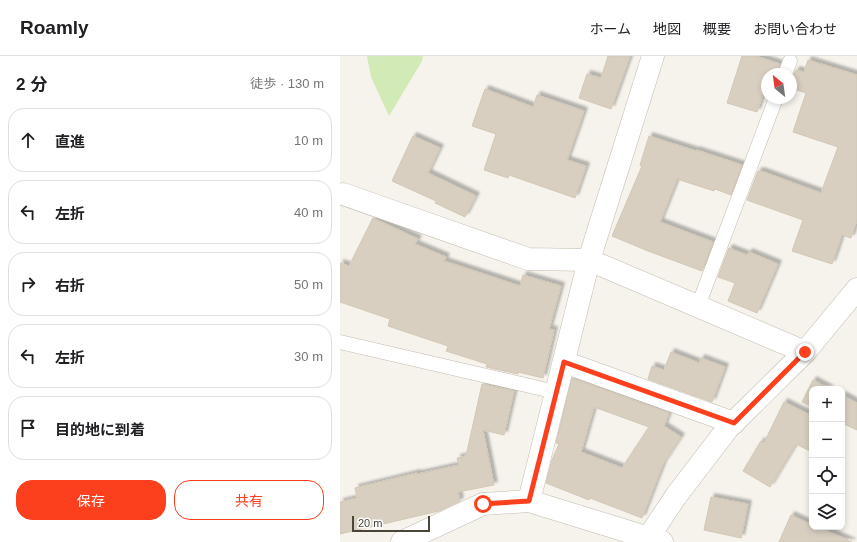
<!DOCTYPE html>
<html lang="ja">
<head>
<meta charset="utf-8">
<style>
	:root { --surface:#fff; --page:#f2f2f2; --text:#202124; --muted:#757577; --line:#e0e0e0; --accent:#fc3f1d }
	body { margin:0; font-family:Arial,"Noto Sans JP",sans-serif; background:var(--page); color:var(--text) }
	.controls { position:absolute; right:12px; bottom:12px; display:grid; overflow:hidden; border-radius:8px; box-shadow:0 2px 6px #0003 }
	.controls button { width:36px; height:36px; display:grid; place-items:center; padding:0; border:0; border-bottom:1px solid var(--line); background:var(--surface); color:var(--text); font:20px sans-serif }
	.compass { position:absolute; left:421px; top:12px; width:36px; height:36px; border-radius:50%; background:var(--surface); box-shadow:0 2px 6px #0003; rotate:331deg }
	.scale { position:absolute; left:12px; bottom:10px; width:78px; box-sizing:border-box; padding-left:4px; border:2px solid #4b4439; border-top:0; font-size:11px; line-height:14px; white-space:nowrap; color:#4b4439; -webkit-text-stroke:3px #fff; paint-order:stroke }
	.stop { position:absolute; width:12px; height:12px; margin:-9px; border:3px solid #fc3f1d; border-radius:50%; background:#fff }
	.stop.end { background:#fc3f1d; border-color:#fff; box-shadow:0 1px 4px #0008 }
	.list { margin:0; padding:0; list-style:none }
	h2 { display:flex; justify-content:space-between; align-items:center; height:52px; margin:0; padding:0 16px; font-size:17px }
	h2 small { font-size:13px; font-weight:400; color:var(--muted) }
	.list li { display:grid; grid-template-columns:26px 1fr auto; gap:12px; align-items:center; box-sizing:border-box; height:64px; margin:0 8px 8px; padding:0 8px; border:1px solid var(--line); border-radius:16px }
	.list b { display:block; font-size:15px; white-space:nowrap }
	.list em { font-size:13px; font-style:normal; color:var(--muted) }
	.actions { display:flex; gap:8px; padding:12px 16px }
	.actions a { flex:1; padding:9px 0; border:1px solid var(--accent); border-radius:16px; text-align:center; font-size:14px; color:var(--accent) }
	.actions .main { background:var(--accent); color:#fff }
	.icon { flex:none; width:22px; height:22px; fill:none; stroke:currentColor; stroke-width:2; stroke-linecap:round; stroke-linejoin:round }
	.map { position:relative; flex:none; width:517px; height:486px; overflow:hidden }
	header { display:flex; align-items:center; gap:24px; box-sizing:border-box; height:56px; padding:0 20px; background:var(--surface); border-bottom:1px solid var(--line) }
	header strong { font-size:19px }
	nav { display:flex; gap:22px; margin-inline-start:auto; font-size:14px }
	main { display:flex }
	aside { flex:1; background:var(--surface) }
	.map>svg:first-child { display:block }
	.green { fill:#d2eab5 }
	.building { fill:#d8cfc1; stroke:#d3c7b4; fill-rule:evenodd; filter:url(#shadow) }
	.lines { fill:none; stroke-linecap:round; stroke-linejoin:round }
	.lane-casing { stroke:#c2bbae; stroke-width:15 }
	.street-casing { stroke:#c2bbae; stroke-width:23 }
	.lane { stroke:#fff; stroke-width:14 }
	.street { stroke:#fff; stroke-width:22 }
	.route { stroke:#fc3f1d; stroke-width:5 }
</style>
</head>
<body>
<header>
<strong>Roamly</strong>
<nav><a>ホーム</a><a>地図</a><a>概要</a><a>お問い合わせ</a></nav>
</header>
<main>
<aside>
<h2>2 分<small>徒歩 · 130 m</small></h2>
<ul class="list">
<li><svg class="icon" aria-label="ahead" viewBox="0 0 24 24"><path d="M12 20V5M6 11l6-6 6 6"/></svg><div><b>直進</b></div><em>10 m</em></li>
<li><svg class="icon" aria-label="left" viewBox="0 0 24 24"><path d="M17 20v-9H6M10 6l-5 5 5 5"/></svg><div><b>左折</b></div><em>40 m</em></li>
<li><svg class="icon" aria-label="right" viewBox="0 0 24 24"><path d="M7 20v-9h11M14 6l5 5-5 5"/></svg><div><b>右折</b></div><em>50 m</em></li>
<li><svg class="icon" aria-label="left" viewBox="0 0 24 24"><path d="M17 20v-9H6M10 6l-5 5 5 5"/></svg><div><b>左折</b></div><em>30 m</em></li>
<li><svg class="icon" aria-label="arrive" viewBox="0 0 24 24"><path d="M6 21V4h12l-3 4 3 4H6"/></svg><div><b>目的地に到着</b></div></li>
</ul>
<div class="actions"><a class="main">保存</a><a>共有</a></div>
</aside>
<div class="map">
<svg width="517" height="486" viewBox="0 0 517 486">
	<defs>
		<filter id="shadow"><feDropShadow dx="3.5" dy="-3.5" stdDeviation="1" flood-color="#0004"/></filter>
	</defs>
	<rect width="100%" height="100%" fill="#f6f3ec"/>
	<polygon class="green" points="27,0 83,0 82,5 49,60 31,21"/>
	<g class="building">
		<polygon points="268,0 290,0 271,53 239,42 247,18 261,22"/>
		<polygon points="402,0 415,0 440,8 437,18 427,18 427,25 417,56 387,47"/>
		<polygon points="468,4 517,19 517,164 511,182 502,179 492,208 452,195 463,164 407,144 418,115 421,116 421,115 481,137 498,91 453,76 466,37 451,32 451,24 456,14 464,16"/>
		<polygon points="145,33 193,51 197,39 244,55 227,104 246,110 235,142 169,119 168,122 144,114 156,78 132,70"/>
		<polygon points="73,80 100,92 88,117 136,140 125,161 95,147 96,145 52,125"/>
		<polygon points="309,80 356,95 356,94 402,109 391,139 375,133 374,135 337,123 320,166 373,186 362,215 308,195 272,180 302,110 300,109"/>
		<polygon points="33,162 78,183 75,188 106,201 104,205 180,230 183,219 221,230 209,273 214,274 203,322 178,316 178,318 146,311 147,308 106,295 108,290 48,270 50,263 0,246 0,207 9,210"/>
		<polygon points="389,192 407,199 409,196 438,208 417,257 388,245 395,227 378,221"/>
		<polygon points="331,296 359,307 361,302 385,311 372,346 308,323 312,310 324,314"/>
		<path d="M 232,322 L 329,357 L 324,370 L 341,381 L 323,408 L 302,462 L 250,442 L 249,444 L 206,427 L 212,404 L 219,388 L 216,387 ZM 254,351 L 309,371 L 282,412 L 241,396 Z"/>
		<polygon points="473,324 490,333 472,333 472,351 462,346"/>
		<polygon points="142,328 174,335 164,379 143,374 154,429 118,436 120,445 99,455 0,478 0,446 17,442 15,432 77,417 78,418 119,409 117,402 126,400"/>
		<polygon points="502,339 517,347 517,374 502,367"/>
		<polygon points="444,346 472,360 472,396 456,388 430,431 403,415 421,385 424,387"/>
		<polygon points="371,441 408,448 401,482 364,474"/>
		<polygon points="451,459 472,469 472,471 478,471 512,486 439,486"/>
	</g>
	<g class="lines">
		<g class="lane-casing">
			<g id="lane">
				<polyline points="445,18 450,5"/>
				<polyline points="358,250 436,42"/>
				<polyline points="0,286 216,336"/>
			</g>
		</g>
		<g class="street-casing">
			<g id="street">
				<polyline points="3,138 188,203 249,204 465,296"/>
				<polyline points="224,306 394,367"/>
				<polyline points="189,445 249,204 313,0"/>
				<polyline points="62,486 143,448 189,445 322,486"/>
				<polyline points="307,486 308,482 336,440 388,372 465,296 517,233"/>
			</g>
		</g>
		<use href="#lane" class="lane"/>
		<use href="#street" class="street"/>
	</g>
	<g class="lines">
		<polyline class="route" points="143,448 189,445 224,306 394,367 465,296"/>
	</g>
</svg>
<div class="controls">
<button>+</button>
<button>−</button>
<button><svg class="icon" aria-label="locate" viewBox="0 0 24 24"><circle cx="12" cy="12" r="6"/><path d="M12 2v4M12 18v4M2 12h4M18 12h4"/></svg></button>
<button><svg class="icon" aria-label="layers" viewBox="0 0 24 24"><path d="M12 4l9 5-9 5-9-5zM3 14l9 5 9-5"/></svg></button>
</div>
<svg class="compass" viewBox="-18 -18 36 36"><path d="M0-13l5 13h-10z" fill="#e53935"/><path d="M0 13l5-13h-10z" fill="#757577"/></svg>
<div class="scale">20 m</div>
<div class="stop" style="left:143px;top:448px"></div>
<div class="stop end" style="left:465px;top:296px"></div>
</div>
</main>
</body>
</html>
